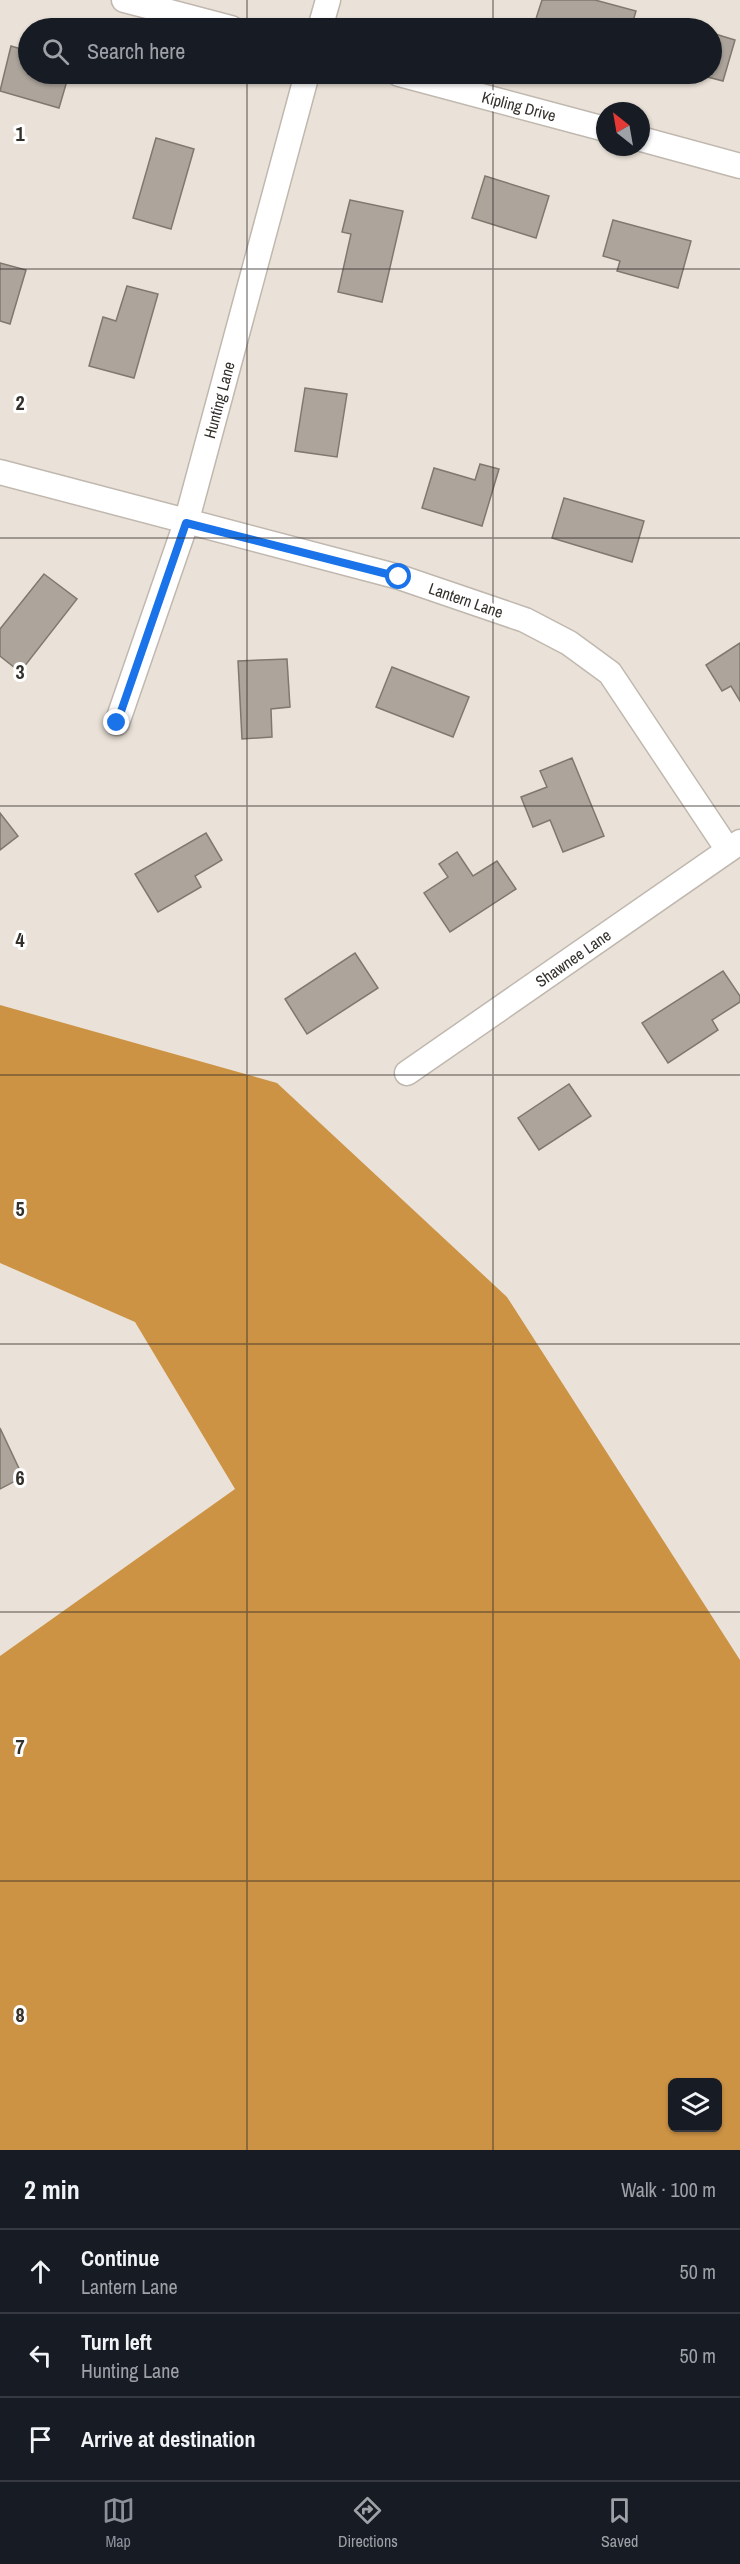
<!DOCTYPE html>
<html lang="en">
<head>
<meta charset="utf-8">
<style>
	:root { --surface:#171b24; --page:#20242c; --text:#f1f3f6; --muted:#9ea1a6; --line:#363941; --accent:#8c9099 }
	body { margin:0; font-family:"Archivo Narrow",sans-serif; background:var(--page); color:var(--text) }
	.controls { position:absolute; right:18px; bottom:18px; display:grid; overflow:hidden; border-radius:9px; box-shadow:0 2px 4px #0004 }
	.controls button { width:54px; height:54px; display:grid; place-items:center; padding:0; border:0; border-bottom:2px solid var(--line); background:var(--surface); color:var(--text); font:30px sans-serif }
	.compass { position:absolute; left:596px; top:102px; width:54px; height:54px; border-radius:50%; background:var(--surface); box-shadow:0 2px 4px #0004; rotate:329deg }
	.stop { position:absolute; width:18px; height:18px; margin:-14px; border:4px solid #1a73e8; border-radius:50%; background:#fff }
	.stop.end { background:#1a73e8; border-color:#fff; box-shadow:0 2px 6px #0008 }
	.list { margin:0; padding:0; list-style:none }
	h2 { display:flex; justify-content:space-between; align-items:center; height:78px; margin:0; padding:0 24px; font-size:26px }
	h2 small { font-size:20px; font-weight:400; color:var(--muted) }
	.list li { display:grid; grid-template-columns:39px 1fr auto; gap:18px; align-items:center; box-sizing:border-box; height:84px; padding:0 24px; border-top:2px solid var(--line) }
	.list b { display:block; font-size:22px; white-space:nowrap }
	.list p { margin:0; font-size:20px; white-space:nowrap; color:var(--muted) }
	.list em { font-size:20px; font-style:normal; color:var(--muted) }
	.icon { flex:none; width:33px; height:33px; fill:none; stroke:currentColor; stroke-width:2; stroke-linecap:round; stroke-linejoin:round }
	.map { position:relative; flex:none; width:740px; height:2150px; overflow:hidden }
	.search { position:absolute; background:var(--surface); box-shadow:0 2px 4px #0004; left:18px; right:18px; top:18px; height:66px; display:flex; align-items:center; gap:15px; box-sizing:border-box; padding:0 21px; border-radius:33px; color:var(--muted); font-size:22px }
	.sheet { height:330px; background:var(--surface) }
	nav { display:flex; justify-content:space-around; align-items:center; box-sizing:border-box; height:84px; border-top:2px solid var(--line); background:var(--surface); font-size:16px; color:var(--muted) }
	nav a { display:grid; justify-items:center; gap:3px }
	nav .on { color:var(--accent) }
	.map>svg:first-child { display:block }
	.forest { fill:#cd9345; fill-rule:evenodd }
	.building { fill:#ada59c; stroke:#80786f; stroke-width:1.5 }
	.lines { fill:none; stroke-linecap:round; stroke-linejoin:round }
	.minor-casing { stroke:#c0b8af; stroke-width:27 }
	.minor { stroke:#fff; stroke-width:24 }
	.route { stroke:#1a73e8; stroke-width:8 }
	.grid { fill:none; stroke:#33302c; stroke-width:1.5; stroke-opacity:0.55 }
	.labels { text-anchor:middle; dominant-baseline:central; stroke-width:6; stroke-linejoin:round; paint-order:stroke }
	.street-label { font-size:16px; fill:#33302c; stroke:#fff }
	.grid-label { font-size:20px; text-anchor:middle; font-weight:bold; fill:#33302c; stroke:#fff; stroke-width:6; stroke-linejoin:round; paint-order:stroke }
</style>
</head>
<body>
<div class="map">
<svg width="740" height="2150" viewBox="0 0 740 2150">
	<rect width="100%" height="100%" fill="#eae2d8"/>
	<path class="forest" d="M 0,1005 L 277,1083 L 507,1297 L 740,1660 L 740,2150 L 0,2150 L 0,1656 L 235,1489 L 135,1322 L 0,1263 ZM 672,2082 L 718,2082 L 718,2128 L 672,2128 Z"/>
	<g class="building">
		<polygon points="542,0 595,0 636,11 631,28 533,28"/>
		<polygon points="674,22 696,28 672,28"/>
		<polygon points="712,33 735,40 723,81 696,74 712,74"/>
		<polygon points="11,46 28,51 28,74 69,74 59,108 0,91"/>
		<polygon points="156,138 194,149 171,229 133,218"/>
		<polygon points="485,176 549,196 536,238 472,218"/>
		<polygon points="350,200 403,211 382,302 338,292 351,234 342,232"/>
		<polygon points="613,220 691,241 678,288 617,271 620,261 603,256"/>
		<polygon points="0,263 26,270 10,324 0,321"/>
		<polygon points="127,286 158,294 134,378 89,366 103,317 116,321"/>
		<polygon points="305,388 347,394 337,457 295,451"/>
		<polygon points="480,464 499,469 482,526 422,508 434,468 475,480"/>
		<polygon points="564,498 644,521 632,562 552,538"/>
		<polygon points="44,574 77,599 20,672 0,656 0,629"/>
		<polygon points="740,643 740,701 731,686 722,691 706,665"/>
		<polygon points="287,659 290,707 271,709 272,737 242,739 238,661"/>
		<polygon points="392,667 469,697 453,737 376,707"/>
		<polygon points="572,758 604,836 563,852 550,820 533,827 521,797 547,787 540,771"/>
		<polygon points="0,813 18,836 0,850"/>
		<polygon points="206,833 222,860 195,876 201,887 158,912 135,874"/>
		<polygon points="457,852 473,876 497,861 516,889 450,932 424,893 448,877 439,864"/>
		<polygon points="355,953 378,988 307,1034 285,999"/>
		<polygon points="723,971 740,996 740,1002 712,1020 718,1030 668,1063 642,1023"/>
		<polygon points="569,1084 591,1116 539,1150 518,1118"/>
		<polygon points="0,1428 23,1477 0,1489"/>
	</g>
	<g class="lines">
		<g class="minor-casing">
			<g id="minor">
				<polyline points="124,0 231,28"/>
				<polyline points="320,28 328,0"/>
				<polyline points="399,74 605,129"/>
				<polyline points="641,139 740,166"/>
				<polyline points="0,472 399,577 525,620 569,643 610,673 728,850"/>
				<polyline points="117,723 186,523 307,74"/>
				<polyline points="407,1073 740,842"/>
			</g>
		</g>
		<use href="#minor" class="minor"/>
	</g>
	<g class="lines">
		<polyline class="route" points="117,723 186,523 399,577"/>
	</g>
	<path class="grid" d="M 247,0 L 247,28M 493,0 L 493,28M 247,74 L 247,2150M 493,74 L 493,2150M 0,269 L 740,269M 0,538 L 740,538M 0,806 L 740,806M 0,1075 L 740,1075M 0,1344 L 740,1344M 0,1612 L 740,1612M 0,1881 L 740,1881"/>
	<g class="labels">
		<g class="street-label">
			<text transform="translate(519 106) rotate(15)">Kipling Drive</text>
			<text transform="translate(219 400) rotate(-75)">Hunting Lane</text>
			<text transform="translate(466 600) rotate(19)">Lantern Lane</text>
			<text transform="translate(573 958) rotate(-35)">Shawnee Lane</text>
		</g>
	</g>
	<g class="grid-label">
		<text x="20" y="141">1</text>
		<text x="20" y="410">2</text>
		<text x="20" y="679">3</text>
		<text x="20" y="947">4</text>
		<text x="20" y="1216">5</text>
		<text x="20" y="1485">6</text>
		<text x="20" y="1754">7</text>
		<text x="20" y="2022">8</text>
	</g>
</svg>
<div class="controls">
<button><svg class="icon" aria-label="layers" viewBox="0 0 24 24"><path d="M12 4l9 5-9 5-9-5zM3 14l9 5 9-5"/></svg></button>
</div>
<svg class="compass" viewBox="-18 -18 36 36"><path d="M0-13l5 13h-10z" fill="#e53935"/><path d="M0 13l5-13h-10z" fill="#9ea1a6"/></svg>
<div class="stop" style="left:399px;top:577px"></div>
<div class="stop end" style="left:117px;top:723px"></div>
<div class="search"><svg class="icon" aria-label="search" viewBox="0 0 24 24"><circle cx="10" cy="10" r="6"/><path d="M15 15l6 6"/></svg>Search here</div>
</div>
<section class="sheet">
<h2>2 min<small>Walk · 100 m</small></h2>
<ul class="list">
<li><svg class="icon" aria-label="ahead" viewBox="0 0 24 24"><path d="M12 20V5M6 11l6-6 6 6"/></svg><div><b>Continue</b><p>Lantern Lane</p></div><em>50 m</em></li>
<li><svg class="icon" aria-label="left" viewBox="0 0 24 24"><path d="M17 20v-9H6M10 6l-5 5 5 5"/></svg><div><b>Turn left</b><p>Hunting Lane</p></div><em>50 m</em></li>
<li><svg class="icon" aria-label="arrive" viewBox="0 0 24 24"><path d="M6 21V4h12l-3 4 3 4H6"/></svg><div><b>Arrive at destination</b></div></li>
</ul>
</section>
<nav>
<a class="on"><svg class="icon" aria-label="map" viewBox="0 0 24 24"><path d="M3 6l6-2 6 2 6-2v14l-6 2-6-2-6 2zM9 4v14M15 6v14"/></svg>Map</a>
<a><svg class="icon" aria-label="directions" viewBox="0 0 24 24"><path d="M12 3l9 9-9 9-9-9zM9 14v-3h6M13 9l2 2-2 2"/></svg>Directions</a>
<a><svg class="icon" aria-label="saved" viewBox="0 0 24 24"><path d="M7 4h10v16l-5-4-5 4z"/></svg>Saved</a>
</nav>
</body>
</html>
